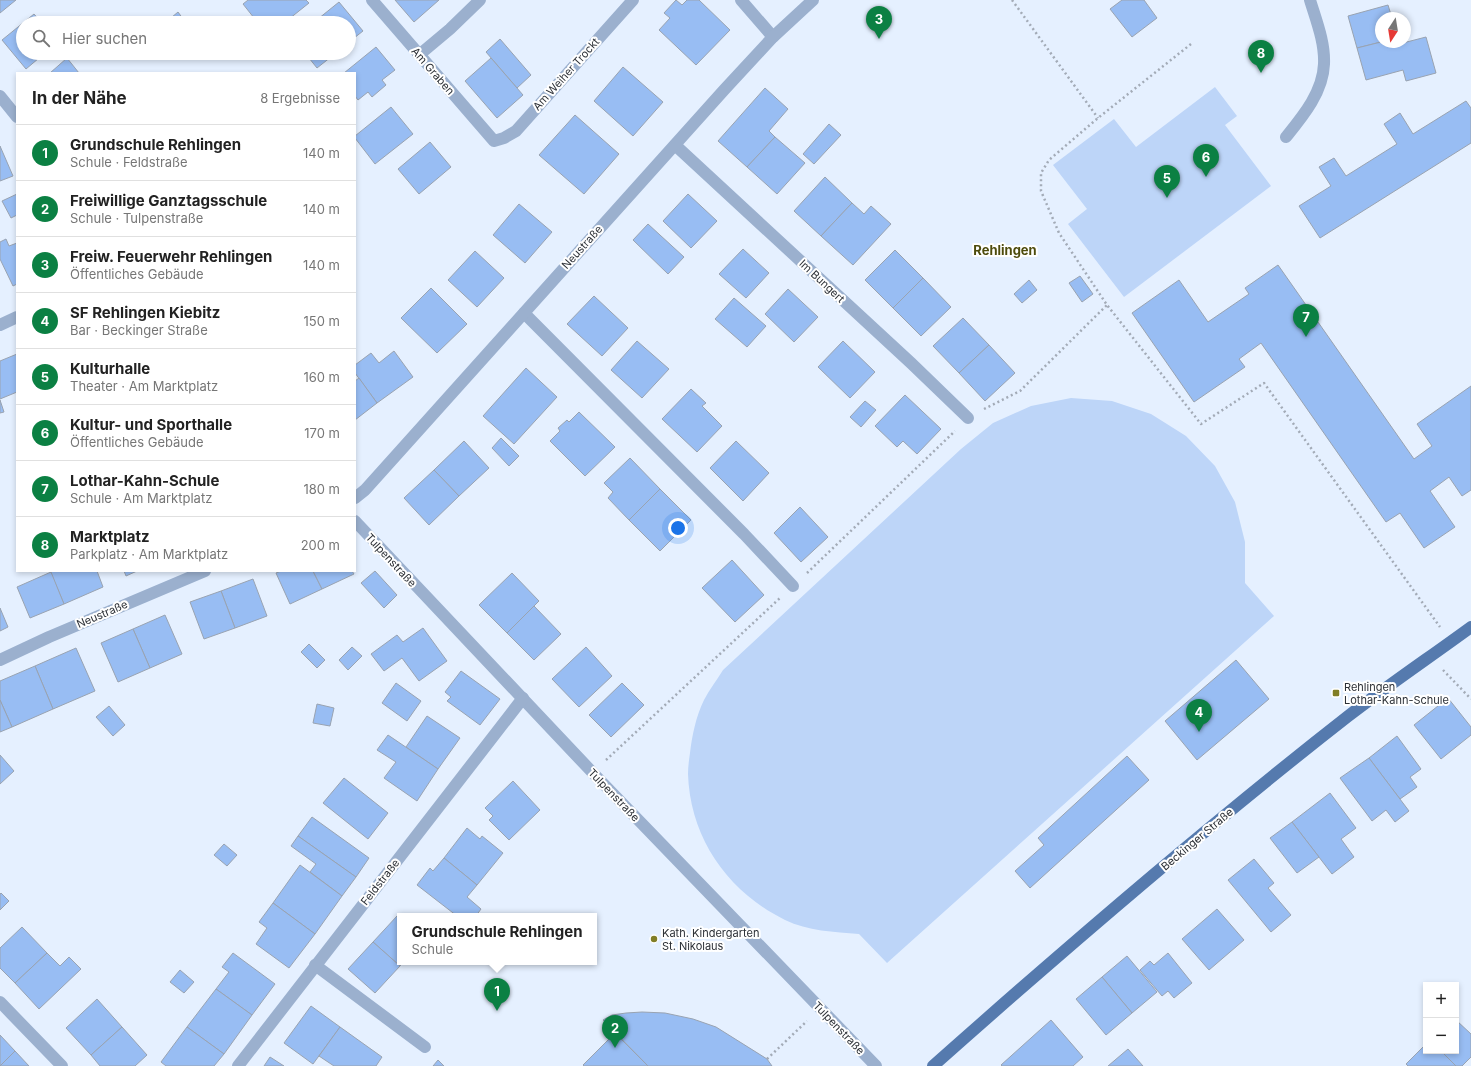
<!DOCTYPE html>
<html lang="de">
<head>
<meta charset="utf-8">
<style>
	:root { --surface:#fff; --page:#f2f2f2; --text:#222; --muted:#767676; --line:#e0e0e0; --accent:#0b8043 }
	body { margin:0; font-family:Inter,sans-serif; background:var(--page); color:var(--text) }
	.controls { position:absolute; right:12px; bottom:12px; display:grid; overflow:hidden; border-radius:0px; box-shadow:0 2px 6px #0003 }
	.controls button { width:36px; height:36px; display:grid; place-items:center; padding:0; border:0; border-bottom:1px solid var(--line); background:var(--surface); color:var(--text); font:20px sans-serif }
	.compass { position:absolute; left:1375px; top:12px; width:36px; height:36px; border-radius:50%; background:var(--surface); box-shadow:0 2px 6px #0003; rotate:192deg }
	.you { position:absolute; left:678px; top:528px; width:14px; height:14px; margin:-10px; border:3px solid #fff; border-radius:50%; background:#1a73e8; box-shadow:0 0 0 6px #1a73e833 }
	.badge { display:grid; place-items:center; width:26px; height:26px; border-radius:50%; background:var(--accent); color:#fff; font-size:13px; font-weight:700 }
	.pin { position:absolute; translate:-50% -33px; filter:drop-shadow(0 1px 2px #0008) }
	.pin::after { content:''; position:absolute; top:21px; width:14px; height:12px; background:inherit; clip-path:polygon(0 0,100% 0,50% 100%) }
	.popup { position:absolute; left:397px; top:913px; width:200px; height:52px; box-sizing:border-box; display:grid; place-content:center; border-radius:0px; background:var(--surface); filter:drop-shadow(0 1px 3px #0005); font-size:13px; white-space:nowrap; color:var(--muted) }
	.popup b { font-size:15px; color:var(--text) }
	.popup::after { content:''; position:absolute; left:50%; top:100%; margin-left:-8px; border:8px solid transparent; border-top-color:var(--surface) }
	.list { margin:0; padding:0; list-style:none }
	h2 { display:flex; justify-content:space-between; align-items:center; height:52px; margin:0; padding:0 16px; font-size:17px }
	h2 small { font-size:13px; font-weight:400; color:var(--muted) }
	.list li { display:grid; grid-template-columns:26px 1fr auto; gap:12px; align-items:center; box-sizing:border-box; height:56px; padding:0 16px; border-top:1px solid var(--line) }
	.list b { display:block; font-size:15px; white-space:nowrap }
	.list p { margin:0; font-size:13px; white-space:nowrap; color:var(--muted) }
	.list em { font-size:13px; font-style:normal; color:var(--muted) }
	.icon { flex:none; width:22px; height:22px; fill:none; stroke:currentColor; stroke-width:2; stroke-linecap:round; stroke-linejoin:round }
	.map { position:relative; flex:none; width:1471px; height:1066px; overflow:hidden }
	.search { position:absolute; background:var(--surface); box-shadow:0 2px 6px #0003; left:16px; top:16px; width:340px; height:44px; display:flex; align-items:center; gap:10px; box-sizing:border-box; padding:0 14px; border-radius:22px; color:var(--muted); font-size:15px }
	.panel { position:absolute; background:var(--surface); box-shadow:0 2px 6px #0003; left:16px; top:72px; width:340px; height:500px; border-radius:0px }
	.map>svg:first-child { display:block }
	.green { fill:#bdd5f8 }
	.building { fill:#98bdf3; stroke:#99a3b1 }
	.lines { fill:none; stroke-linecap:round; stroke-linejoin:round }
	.path { stroke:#a3abb7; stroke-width:2.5; stroke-dasharray:2 3; stroke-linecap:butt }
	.minor { stroke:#9bb0ce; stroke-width:12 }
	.major { stroke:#557aae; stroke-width:12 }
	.poi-dot { fill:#817e26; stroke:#fff; stroke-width:1.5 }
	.labels { text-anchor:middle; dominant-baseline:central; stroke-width:4; stroke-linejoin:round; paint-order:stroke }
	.street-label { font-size:11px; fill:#2c3036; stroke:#fff }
	.poi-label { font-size:11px; fill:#2c3036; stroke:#fff; text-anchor:start }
	.quarter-label { font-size:13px; font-weight:bold; fill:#4e4c0d; stroke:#fff }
</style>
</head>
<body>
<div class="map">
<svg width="1471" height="1066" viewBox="0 0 1471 1066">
	<rect width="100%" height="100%" fill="#e5f0ff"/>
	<g class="green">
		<polygon points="1215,87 1237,116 1225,125 1271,186 1124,297 1068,224 1087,209 1053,165 1114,119 1136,147"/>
		<path d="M 1071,398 L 1112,401 L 1151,414 L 1186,436 L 1215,466 L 1235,502 L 1245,542 L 1245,583 L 1274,616 L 887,963 L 859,934 C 834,932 808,931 785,920 C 728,892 690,838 688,774 C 688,767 689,760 690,753 C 692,736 696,716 704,700 C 709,690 717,680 723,670 L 961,449 L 993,423 L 1031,406 Z"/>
	</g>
	<g class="building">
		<polygon points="0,0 16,0 0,13"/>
		<polygon points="248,0 306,0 309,3 284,23 258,23 243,4"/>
		<polygon points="395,0 439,0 414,22"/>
		<polygon points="676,0 682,5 687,0 699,0 730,30 696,65 659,30 670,18 664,13"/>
		<polygon points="1122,0 1144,0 1157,18 1132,37 1110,9"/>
		<polygon points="339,2 363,31 349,42 349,23 313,23"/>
		<polygon points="1388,5 1392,18 1381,18 1381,42 1357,48 1348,16"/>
		<polygon points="178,12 186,23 165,23"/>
		<polygon points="34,14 42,23 23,23 23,53 45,53 26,69 2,40"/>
		<polygon points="1426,37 1436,73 1406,81 1403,70 1366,80 1357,48 1381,42 1398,42 1399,44"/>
		<polygon points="500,39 531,75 517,88 486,52"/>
		<polygon points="376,47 395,70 382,80 386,85 372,97 368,92 358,100 355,96 355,73 344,73"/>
		<polygon points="305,53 336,53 317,68"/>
		<polygon points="67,58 79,73 50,73"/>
		<polygon points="491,58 523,95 497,118 465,81"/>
		<polygon points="623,67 663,102 633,136 594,101"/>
		<polygon points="765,88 788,109 769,131 775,137 747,167 718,141"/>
		<polygon points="1466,101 1471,108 1471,143 1320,238 1299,206 1331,186 1319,167 1334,158 1346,176 1397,144 1384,124 1400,113 1413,134"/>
		<polygon points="391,107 413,134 375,164 355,138 355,136"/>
		<polygon points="575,115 619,154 584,194 539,155"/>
		<polygon points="829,124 841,135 814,164 803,154"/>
		<polygon points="775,137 805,163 777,194 747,167"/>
		<polygon points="430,142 451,167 419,194 398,169"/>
		<polygon points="0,146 13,176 0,181"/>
		<polygon points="825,177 852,203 821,236 794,211"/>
		<polygon points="17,194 17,215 11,218 2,201"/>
		<polygon points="688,194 717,221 691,248 663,221"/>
		<polygon points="852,203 864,214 871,206 891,224 853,265 821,236"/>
		<polygon points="519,204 552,232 525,263 493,235"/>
		<polygon points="648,224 684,257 668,274 633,240"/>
		<polygon points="6,239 9,246 17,243 17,284 13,286 0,259 0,242"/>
		<polygon points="743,249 769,273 746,298 719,274"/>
		<polygon points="895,250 923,278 893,308 865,280"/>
		<polygon points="475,251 504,278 477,307 448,280"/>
		<polygon points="1278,265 1414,459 1432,446 1417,424 1471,386 1471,490 1462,496 1449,477 1430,491 1455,527 1424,548 1400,513 1386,522 1261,343 1239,359 1245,367 1194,402 1132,313 1179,280 1208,322 1249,294 1245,288"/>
		<polygon points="1080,276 1093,294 1082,302 1069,283"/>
		<polygon points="923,278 951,307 921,336 893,308"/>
		<polygon points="1029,280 1037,290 1022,303 1014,294"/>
		<polygon points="431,288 467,324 437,353 401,318"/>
		<polygon points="788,289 818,317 794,342 765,314"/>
		<polygon points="594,296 628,328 602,356 567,324"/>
		<polygon points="734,298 766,326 747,347 715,319"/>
		<polygon points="963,318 989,345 959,373 933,346"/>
		<polygon points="637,341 669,369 642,398 611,370"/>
		<polygon points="843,341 875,372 850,398 818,367"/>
		<polygon points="989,345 1015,373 985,401 959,373"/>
		<polygon points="394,351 413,377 377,403 355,373 355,365 371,353 379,363"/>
		<polygon points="17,354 17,392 0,399 0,361"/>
		<polygon points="526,368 557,397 514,444 483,416"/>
		<polygon points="359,378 377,403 355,420 355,381"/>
		<polygon points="691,389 706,403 702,406 722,426 697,452 662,419"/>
		<polygon points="905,395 941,429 917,454 903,441 897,447 875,426"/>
		<polygon points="0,400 4,412 0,413"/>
		<polygon points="865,401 876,410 861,427 850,417"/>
		<polygon points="579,412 615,447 585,476 550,441 560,431 558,428 567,420 569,422"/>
		<polygon points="501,438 519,456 509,466 492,448"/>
		<polygon points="464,441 489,468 459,496 434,470"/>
		<polygon points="736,441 769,473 743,501 710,468"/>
		<polygon points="630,458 660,489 629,520 608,498 613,492 604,483"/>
		<polygon points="434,470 459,496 429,525 404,498"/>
		<polygon points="660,489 691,520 660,551 629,520"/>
		<polygon points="800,507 828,537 801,562 774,533"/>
		<polygon points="732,560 764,595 735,622 702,588"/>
		<polygon points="50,571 97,571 103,587 64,604"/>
		<polygon points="124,571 137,571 126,576"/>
		<polygon points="281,571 313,571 322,589 290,604 276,573"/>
		<polygon points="313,571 352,571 354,574 322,589"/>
		<polygon points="375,571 397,595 384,608 361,583"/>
		<polygon points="51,572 64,604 30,618 17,587"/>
		<polygon points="512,573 539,601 507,633 479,605"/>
		<polygon points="253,579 267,616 235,628 221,591"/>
		<polygon points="221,591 235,628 204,639 190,602"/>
		<polygon points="534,606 561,634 534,660 507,633"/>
		<polygon points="0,608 8,627 0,631"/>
		<polygon points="165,615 182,654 150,668 133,629"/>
		<polygon points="423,628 447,661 419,681 402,658 384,671 371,654 397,635 403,642"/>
		<polygon points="133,629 150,668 118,682 101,643"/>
		<polygon points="309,644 325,660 317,668 301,652"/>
		<polygon points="352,647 362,656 348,670 339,660"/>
		<polygon points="586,647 612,676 579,707 552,679"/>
		<polygon points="76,648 95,691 53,709 35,666"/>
		<polygon points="1236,660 1269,699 1197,760 1165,721"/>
		<polygon points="35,666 53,709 12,727 0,700 0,681"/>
		<polygon points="461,671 500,699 480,725 447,701 451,697 445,692"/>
		<polygon points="396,683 421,701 407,721 382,703"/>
		<polygon points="622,683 644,705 611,737 589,715"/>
		<polygon points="1448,698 1471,727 1471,735 1441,759 1414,725"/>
		<polygon points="0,700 12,727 0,732"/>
		<polygon points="317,704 334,708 330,726 313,723"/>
		<polygon points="109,706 125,725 113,736 96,717"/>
		<polygon points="427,716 460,738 438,769 406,747"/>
		<polygon points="388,735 438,769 417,801 384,778 396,762 377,750"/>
		<polygon points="1397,736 1421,769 1410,777 1417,787 1400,799 1369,758"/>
		<polygon points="0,755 14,771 0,784"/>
		<polygon points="1127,756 1149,780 1030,888 1015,871 1044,845 1038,838"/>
		<polygon points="1369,758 1409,811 1395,822 1386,810 1372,821 1340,778"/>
		<polygon points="344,778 388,813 368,839 323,803"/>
		<polygon points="513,781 540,810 509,840 489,820 493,816 485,808"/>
		<polygon points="1330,793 1356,828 1341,839 1354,857 1332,874 1292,822"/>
		<polygon points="312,817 369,858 356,877 298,836"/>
		<polygon points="1292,822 1319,857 1297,873 1270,838"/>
		<polygon points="467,828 480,839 482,836 503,853 477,885 444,858"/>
		<polygon points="298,836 356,877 342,896 310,872 316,864 291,846"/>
		<polygon points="224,844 237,855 227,866 214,855"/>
		<polygon points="444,858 477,885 467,897 481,909 476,916 457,916 417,885 430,868 433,871"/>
		<polygon points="1254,859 1274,883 1268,888 1291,915 1271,932 1228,880"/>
		<polygon points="300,865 342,896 315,934 273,903"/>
		<polygon points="1,893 9,901 0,910 0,894"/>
		<polygon points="273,903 315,934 289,968 256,944 267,928 259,922"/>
		<polygon points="1217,909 1244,940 1209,970 1182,939"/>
		<polygon points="397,916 400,919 400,962 403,962 400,966 373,942"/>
		<polygon points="22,927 47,953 15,983 0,968 0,948"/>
		<polygon points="373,942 400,966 375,993 348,969"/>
		<polygon points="47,953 60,966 69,957 81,969 39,1009 15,983"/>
		<polygon points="233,953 275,984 252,1015 216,989 229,972 222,967"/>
		<polygon points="1168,953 1192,983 1174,998 1168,991 1162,996 1140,970 1150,961 1154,965"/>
		<polygon points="1127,956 1157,992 1132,1013 1102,977"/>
		<polygon points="180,970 194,982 184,993 170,982"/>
		<polygon points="1102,977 1132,1013 1106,1035 1076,999"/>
		<polygon points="216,989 252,1015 224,1054 187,1027"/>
		<polygon points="97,999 122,1027 91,1055 66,1028"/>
		<polygon points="311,1006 340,1027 313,1064 284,1043"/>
		<polygon points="642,1012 665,1013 693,1019 716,1027 767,1059 772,1066 648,1066 603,1020 612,1015 626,1013"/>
		<polygon points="1051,1020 1083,1057 1073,1066 1002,1066 1001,1065"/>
		<polygon points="1456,1020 1471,1034 1471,1057 1462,1066 1456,1066 1441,1051 1456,1051"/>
		<polygon points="122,1027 147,1055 135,1066 100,1066 91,1055"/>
		<polygon points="187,1027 224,1054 214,1066 166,1066 161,1062"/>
		<polygon points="340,1027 382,1057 376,1066 334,1066 319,1056"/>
		<polygon points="615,1033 648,1066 584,1066 583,1065"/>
		<polygon points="0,1035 15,1051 0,1066"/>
		<polygon points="1426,1044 1426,1051 1441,1051 1456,1066 1408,1066 1406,1064"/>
		<polygon points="1128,1049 1143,1066 1108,1066"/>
		<polygon points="15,1051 29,1066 0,1066"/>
		<polygon points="270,1057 284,1066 264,1066"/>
		<polygon points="438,1060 444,1066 433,1066"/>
	</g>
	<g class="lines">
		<g class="path">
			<polyline points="1012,0 1098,118"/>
			<polyline points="1191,44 1098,118 1049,160 1041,173 1041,191 1059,233 1107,305 1201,424 1264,383 1440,627"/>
			<polyline points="984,409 1020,391 1107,305"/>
			<polyline points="807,573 955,431"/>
			<polyline points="1443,670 1471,699"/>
			<polyline points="606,760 780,598"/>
			<polyline points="767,1059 807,1021"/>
		</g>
		<g class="minor">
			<polyline points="372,0 494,141 504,138 516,131 633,0"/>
			<polyline points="741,0 773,37"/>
			<polyline points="419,55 450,29 480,0"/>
			<polyline points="0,96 17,117"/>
			<path d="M 1286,137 C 1303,116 1323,92 1324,64 C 1325,42 1316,20 1310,0"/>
			<polyline points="675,145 911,363 968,418"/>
			<polyline points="524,313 744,534 793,586"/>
			<polyline points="0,325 17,317"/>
			<polyline points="355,498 365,490 724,90 773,37 813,0"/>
			<polyline points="355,521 592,772 876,1066"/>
			<polyline points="0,660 49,637 205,571"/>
			<polyline points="315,965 425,1047"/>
			<polyline points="0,1002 62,1066"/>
			<polyline points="238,1066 523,698"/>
		</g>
		<path class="major" d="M 933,1066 C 1068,946 1205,828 1347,717 C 1387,686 1430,657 1471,627"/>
	</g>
	<g class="poi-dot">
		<rect x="1332" y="689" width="8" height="8" rx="2"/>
		<circle cx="654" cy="939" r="4"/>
	</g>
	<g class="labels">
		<g class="street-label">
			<text transform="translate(433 71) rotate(49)">Am Graben</text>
			<text transform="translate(566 74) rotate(-48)">Am Weiher Trockt</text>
			<text transform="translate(582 247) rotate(-48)">Neustraße</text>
			<text transform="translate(822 281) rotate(43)">Im Bungert</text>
			<text transform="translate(391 560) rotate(47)">Tulpenstraße</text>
			<text transform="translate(102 614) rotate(-23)">Neustraße</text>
			<text transform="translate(614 795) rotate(46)">Tulpenstraße</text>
			<text transform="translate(1197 839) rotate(-40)">Beckinger Straße</text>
			<text transform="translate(380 882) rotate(-52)">Feldstraße</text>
			<text transform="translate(839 1028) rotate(46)">Tulpenstraße</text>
		</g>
		<g class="poi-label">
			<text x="1344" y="687">Rehlingen<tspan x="1344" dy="13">Lothar-Kahn-Schule</tspan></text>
			<text x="662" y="933">Kath. Kindergarten<tspan x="662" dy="13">St. Nikolaus</tspan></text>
		</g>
		<g class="quarter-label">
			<text x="1005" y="250">Rehlingen</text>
		</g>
	</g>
</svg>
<div class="controls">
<button>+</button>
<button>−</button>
</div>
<svg class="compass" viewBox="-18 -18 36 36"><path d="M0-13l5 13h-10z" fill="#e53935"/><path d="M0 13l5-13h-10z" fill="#767676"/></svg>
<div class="you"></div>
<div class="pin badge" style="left:497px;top:1011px">1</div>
<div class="popup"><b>Grundschule Rehlingen</b>Schule</div>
<div class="pin badge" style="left:615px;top:1048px">2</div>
<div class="pin badge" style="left:879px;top:39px">3</div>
<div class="pin badge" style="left:1199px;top:732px">4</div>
<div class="pin badge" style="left:1167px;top:198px">5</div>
<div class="pin badge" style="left:1206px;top:177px">6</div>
<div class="pin badge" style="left:1306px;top:337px">7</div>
<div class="pin badge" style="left:1261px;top:73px">8</div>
<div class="search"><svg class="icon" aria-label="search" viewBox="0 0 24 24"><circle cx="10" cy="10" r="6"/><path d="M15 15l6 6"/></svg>Hier suchen</div>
<section class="panel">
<h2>In der Nähe<small>8 Ergebnisse</small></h2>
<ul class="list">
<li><span class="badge">1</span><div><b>Grundschule Rehlingen</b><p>Schule · Feldstraße</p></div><em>140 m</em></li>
<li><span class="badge">2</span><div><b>Freiwillige Ganztagsschule</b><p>Schule · Tulpenstraße</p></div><em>140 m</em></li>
<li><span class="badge">3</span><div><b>Freiw. Feuerwehr Rehlingen</b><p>Öffentliches Gebäude</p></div><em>140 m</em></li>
<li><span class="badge">4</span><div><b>SF Rehlingen Kiebitz</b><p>Bar · Beckinger Straße</p></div><em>150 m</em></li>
<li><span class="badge">5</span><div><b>Kulturhalle</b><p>Theater · Am Marktplatz</p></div><em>160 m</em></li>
<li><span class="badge">6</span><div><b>Kultur- und Sporthalle</b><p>Öffentliches Gebäude</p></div><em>170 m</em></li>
<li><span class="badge">7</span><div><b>Lothar-Kahn-Schule</b><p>Schule · Am Marktplatz</p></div><em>180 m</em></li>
<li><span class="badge">8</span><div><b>Marktplatz</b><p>Parkplatz · Am Marktplatz</p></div><em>200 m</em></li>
</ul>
</section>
</div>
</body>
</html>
